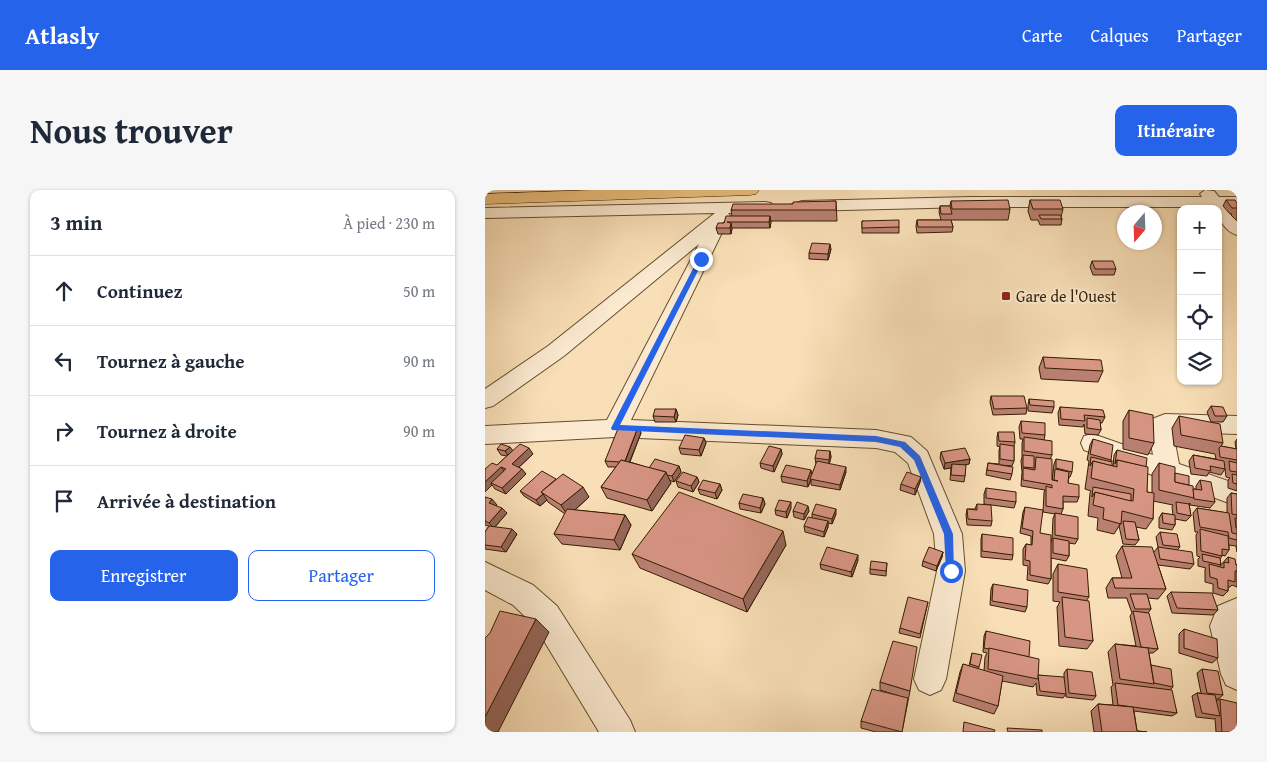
<!DOCTYPE html>
<html lang="fr">
<head>
<meta charset="utf-8">
<style>
	:root { --surface:#fff; --page:#f6f6f7; --text:#1f2937; --muted:#747a83; --line:#e0e1e3; --accent:#2563eb }
	body { margin:0; font-family:"Gentium Book Plus",serif; background:var(--page); color:var(--text) }
	.controls { position:absolute; right:15px; top:15px; display:grid; overflow:hidden; border-radius:10px; box-shadow:0 1px 4px #0004 }
	.controls button { width:45px; height:45px; display:grid; place-items:center; padding:0; border:0; border-bottom:1px solid var(--line); background:var(--surface); color:var(--text); font:25px sans-serif }
	.compass { position:absolute; left:632px; top:15px; width:45px; height:45px; border-radius:50%; background:var(--surface); box-shadow:0 1px 4px #0004; rotate:199deg }
	.stop { position:absolute; width:15px; height:15px; margin:-11px; border:4px solid #2563eb; border-radius:50%; background:#fff }
	.stop.end { background:#2563eb; border-color:#fff; box-shadow:0 1px 5px #0008 }
	.list { margin:0; padding:0; list-style:none }
	h2 { display:flex; justify-content:space-between; align-items:center; height:65px; margin:0; padding:0 20px; font-size:21px }
	h2 small { font-size:16px; font-weight:400; color:var(--muted) }
	.list li { display:grid; grid-template-columns:32px 1fr auto; gap:15px; align-items:center; box-sizing:border-box; height:70px; padding:0 20px; border-top:1px solid var(--line) }
	.list b { display:block; font-size:19px; white-space:nowrap }
	.list em { font-size:16px; font-style:normal; color:var(--muted) }
	.actions { display:flex; gap:10px; padding:15px 20px }
	.actions a { flex:1; padding:11px 0; border:1px solid var(--accent); border-radius:10px; text-align:center; font-size:18px; color:var(--accent) }
	.actions .main { background:var(--accent); color:#fff }
	.icon { flex:none; width:28px; height:28px; fill:none; stroke:currentColor; stroke-width:2; stroke-linecap:round; stroke-linejoin:round }
	.map { position:relative; flex:none; width:752px; height:542px; overflow:hidden; border-radius:10px }
	header { display:flex; align-items:center; gap:30px; box-sizing:border-box; height:70px; padding:0 25px; background:var(--accent); color:#fff }
	header strong { font-size:24px }
	nav { display:flex; gap:28px; margin-inline-start:auto; font-size:18px }
	.intro { display:flex; align-items:center; justify-content:space-between; box-sizing:border-box; height:120px; padding:0 30px }
	h1 { margin:0; font-size:35px }
	.button { padding:12px 22px; border-radius:10px; background:var(--accent); color:#fff; font-size:18px; font-weight:700 }
	main { display:flex; gap:30px; padding:0 30px }
	aside { flex:1; background:var(--surface); border-radius:10px; box-shadow:0 1px 4px #0004 }
	.map>svg:first-child { display:block }
	.lines { fill:none; stroke-linecap:round; stroke-linejoin:round }
	.minor-casing { stroke:#674e2e; stroke-width:2 }
	.trunk-casing { stroke:#361d00; stroke-width:1 }
	.minor { fill:#fbead0; fill-rule:evenodd }
	.trunk { fill:#ecc07c; fill-rule:evenodd }
	.wall { fill:#b98072; stroke:#361d00 }
	.shaded-wall { fill:#96685c; stroke:#361d00 }
	.building { fill:#d79584; stroke:#361d00 }
	.route { fill:#2563eb }
	.poi-dot { fill:#8f2418; stroke:#fbead0; stroke-width:2 }
	.labels { text-anchor:middle; dominant-baseline:central; stroke-width:4; stroke-linejoin:round; paint-order:stroke }
	.far-poi-label { font-size:16px; fill:#361d00; stroke:#fbead0; text-anchor:start }
</style>
</head>
<body>
<header>
<strong>Atlasly</strong>
<nav><a>Carte</a><a>Calques</a><a>Partager</a></nav>
</header>
<div class="intro"><h1>Nous trouver</h1><a class="button">Itinéraire</a></div>
<main>
<aside>
<h2>3 min<small>À pied · 230 m</small></h2>
<ul class="list">
<li><svg class="icon" aria-label="ahead" viewBox="0 0 24 24"><path d="M12 20V5M6 11l6-6 6 6"/></svg><div><b>Continuez</b></div><em>50 m</em></li>
<li><svg class="icon" aria-label="left" viewBox="0 0 24 24"><path d="M17 20v-9H6M10 6l-5 5 5 5"/></svg><div><b>Tournez à gauche</b></div><em>90 m</em></li>
<li><svg class="icon" aria-label="right" viewBox="0 0 24 24"><path d="M7 20v-9h11M14 6l5 5-5 5"/></svg><div><b>Tournez à droite</b></div><em>90 m</em></li>
<li><svg class="icon" aria-label="arrive" viewBox="0 0 24 24"><path d="M6 21V4h12l-3 4 3 4H6"/></svg><div><b>Arrivée à destination</b></div></li>
</ul>
<div class="actions"><a class="main">Enregistrer</a><a>Partager</a></div>
</aside>
<div class="map">
<svg width="752" height="542" viewBox="0 0 752 542">
	<rect width="100%" height="100%" fill="#f9dfb7"/>
	<filter id="stains"><feTurbulence type="fractalNoise" baseFrequency=".004" numOctaves="4"/><feColorMatrix values="0 0 0 0 .2 0 0 0 0 .09 0 0 0 0 .02 0 0 0 .5 -.17"/></filter>
	<radialGradient id="worn" r=".72"><stop offset=".6" stop-color="#630" stop-opacity="0"/><stop offset="1" stop-color="#630" stop-opacity=".3"/></radialGradient>
	<g class="lines">
		<g class="minor-casing">
			<g id="minor">
				<path d="M 720,0 L 729,1 L 734,7 L 752,7 L 752,17 L 742,17 L 752,29 L 752,45 C 741,42 733,30 733,19 L 725,17 L 485,17 L 317,21 L 311,19 L 309,16 L 311,13 L 317,11 L 485,7 L 717,7 L 715,4 Z"/>
				<polygon points="280,12 286,13 288,17 286,21 243,23 245,26 146,230 391,240 426,247 442,261 477,344 480,381 461,489 456,500 445,505 434,500 429,489 452,381 449,344 423,273 410,262 391,258 130,247 0,254 0,236 122,230 214,54 79,166 8,216 0,218 0,199 63,156 230,23 0,28 0,18"/>
				<polygon points="680,224 752,226 752,244 688,242 694,274 752,294 752,316 599,260 596,253 599,246 608,244 668,265 663,235 667,229"/>
				<polygon points="0,372 48,395 72,416 145,530 150,542 114,542 50,436 28,415 0,400"/>
				<polygon points="752,408 752,500 741,495 736,484 725,436 733,416"/>
			</g>
		</g>
		<g class="trunk-casing">
			<polygon id="trunk" points="108,0 274,0 271,4 265,5 0,14 0,4"/>
		</g>
		<use href="#minor" class="minor"/>
		<use href="#trunk" class="trunk"/>
	</g>
	<g class="wall">
		<polygon points="545,10 578,19 576,27 577,29 576,35 555,35 553,30 546,30 543,21"/>
		<polygon points="741,10 752,13 752,31 746,25 747,24 745,24 738,16"/>
		<polygon points="351,11 352,31 286,31 285,38 247,38 246,44 233,44 231,38 247,26 246,20 308,14"/>
		<polygon points="466,11 525,19 523,30 466,30 468,37 467,42 432,43 431,36 432,30 456,30 454,22 455,16 465,16"/>
		<polygon points="377,31 414,37 414,43 377,43"/>
		<polygon points="346,59 343,70 324,69 324,63"/>
		<polygon points="607,71 631,79 629,85 608,85 605,77"/>
		<polygon points="558,167 618,181 613,192 556,189 554,178"/>
		<polygon points="506,206 542,218 541,224 508,225 505,212"/>
		<polygon points="544,209 569,217 567,223 543,221 543,215"/>
		<polygon points="726,216 742,226 738,232 726,232 722,222"/>
		<polygon points="575,217 620,227 617,233 615,233 616,240 613,245 600,244 599,234 598,237 574,235 573,223"/>
		<polygon points="191,219 193,225 191,232 170,232 168,226"/>
		<polygon points="644,220 669,253 663,265 638,259 638,231"/>
		<polygon points="694,226 738,253 736,256 751,259 750,252 752,249 752,301 743,298 743,290 745,288 741,287 740,279 736,285 724,282 722,286 706,284 704,271 708,265 731,269 730,264 689,256 687,238"/>
		<polygon points="536,231 560,245 559,250 567,265 565,269 567,290 569,274 571,269 587,282 585,287 584,287 583,293 594,307 592,312 578,312 578,319 576,324 593,349 590,354 584,353 584,366 581,371 566,368 566,389 563,394 542,390 543,376 538,375 538,359 541,354 546,355 546,346 535,343 538,322 540,317 555,343 566,352 567,349 568,328 570,324 558,322 559,302 560,300 536,296 537,282 536,271 537,267 537,253 538,249 535,249 534,237"/>
		<polygon points="153,237 156,243 145,272 164,278 194,276 196,282 189,292 184,290 186,293 167,321 122,308 116,297 131,277 123,277 120,271"/>
		<polygon points="513,242 530,252 529,256 529,271 527,276 515,275 527,284 525,290 501,285 503,273 514,274 514,260 515,257 512,256 512,247"/>
		<polygon points="219,248 221,253 216,266 196,264 194,258"/>
		<polygon points="608,249 626,270 626,271 627,276 628,276 629,265 632,260 661,277 662,302 667,303 667,284 674,273 690,283 708,299 711,299 711,296 715,290 730,312 725,318 705,315 705,313 704,314 706,326 701,331 690,329 690,335 687,340 674,338 674,328 677,323 688,325 687,317 688,315 668,311 668,329 661,339 651,337 654,350 650,355 638,354 634,336 636,333 629,344 612,340 613,328 603,326 605,303 606,301 600,299 604,271 602,270 605,255"/>
		<polygon points="12,259 48,264 34,277 41,284 21,304 10,299 7,295 0,302 12,275 22,266 16,265"/>
		<polygon points="296,259 297,264 289,282 276,278 275,273"/>
		<polygon points="345,261 346,267 344,274 361,282 355,300 326,295 326,290 323,297 297,292 296,286 327,285 331,274 330,268"/>
		<polygon points="456,262 485,269 484,274 480,275 480,286 479,292 465,290 466,278 459,279 455,268"/>
		<polygon points="212,287 214,292 208,302 193,297 191,291"/>
		<polygon points="436,287 435,292 430,305 415,300 416,294"/>
		<polygon points="235,294 237,300 232,309 215,304 213,299"/>
		<polygon points="501,298 531,312 529,318 499,314 499,304"/>
		<polygon points="35,301 104,307 90,320 140,325 146,335 135,360 77,354 69,344 80,324 63,312 62,310 55,316 39,306"/>
		<polygon points="746,303 752,304 752,362 751,356 744,355 744,360 740,366 737,365 737,366 735,369 736,375 734,377 743,367 752,375 752,397 747,395 745,397 743,397 743,401 738,406 728,403 728,394 720,392 720,379 721,378 713,376 713,369 715,367 712,366 711,345 713,342 710,342 708,323 712,318 742,323 742,308"/>
		<polygon points="0,307 12,315 11,316 22,323 10,337 32,344 21,362 0,359 0,342 4,336 0,335"/>
		<polygon points="278,308 280,314 276,323 255,319 254,313"/>
		<polygon points="492,314 507,331 506,336 482,335 481,325 482,319 490,319"/>
		<polygon points="306,318 302,328 291,325 290,320"/>
		<polygon points="308,321 324,321 319,330 309,327"/>
		<polygon points="327,324 351,324 347,334 343,333 343,337 339,347 320,342 319,336 327,328"/>
		<polygon points="675,342 695,357 692,360 709,374 705,379 673,375 681,399 673,409 663,408 666,419 663,423 673,459 668,463 664,463 666,475 688,497 685,500 692,523 687,526 649,521 652,541 662,542 609,542 606,521 613,514 628,515 626,497 628,495 623,462 630,454 651,456 645,426 647,423 642,409 642,408 623,408 621,398 627,388 637,388 631,366 637,356 669,362 673,357 671,347"/>
		<polygon points="497,344 528,365 527,370 496,367 496,349"/>
		<polygon points="301,355 262,422 155,378 147,364"/>
		<polygon points="458,362 457,367 451,381 437,376 438,371"/>
		<polygon points="373,370 367,387 336,379 335,374"/>
		<polygon points="402,373 401,386 385,384 385,379"/>
		<polygon points="573,374 604,407 601,411 608,451 602,459 574,456 572,417 575,412 568,411 568,384"/>
		<polygon points="508,394 542,417 540,422 505,415 506,399"/>
		<polygon points="686,402 733,420 728,425 687,423 682,406"/>
		<polygon points="443,412 435,448 414,443 415,438"/>
		<polygon points="699,439 733,468 727,473 694,463 694,444"/>
		<polygon points="501,441 544,467 553,485 579,489 579,483 582,479 611,506 608,510 581,507 581,504 578,508 552,505 551,493 548,497 517,491 513,516 509,524 468,511 475,482 478,474 484,476 487,463 494,477 493,479 499,481 500,467 502,463 498,462 499,446"/>
		<polygon points="717,479 738,505 733,509 731,509 731,511 735,509 752,542 731,542 730,528 729,529 711,527 707,506 712,503 716,503 712,483"/>
		<polygon points="395,492 425,501 417,542 391,542 376,538 376,531 414,506 395,500"/>
	</g>
	<g class="shaded-wall">
		<polygon points="285,26 286,32 285,38 284,32"/>
		<polygon points="246,33 247,39 246,44 245,38"/>
		<polygon points="345,54 346,59 343,70 343,64"/>
		<polygon points="191,219 193,225 191,232 189,227"/>
		<polygon points="153,237 156,243 142,278 140,272"/>
		<polygon points="219,248 221,253 216,266 214,260"/>
		<polygon points="25,257 29,262 24,267 20,261"/>
		<polygon points="44,258 48,264 31,280 27,274"/>
		<polygon points="296,259 297,264 289,282 288,276"/>
		<polygon points="345,261 346,267 344,275 344,270"/>
		<polygon points="485,269 484,274 467,278 467,274 466,278 459,279 460,273"/>
		<polygon points="194,276 196,282 189,292 187,286"/>
		<polygon points="16,277 20,282 6,293 7,295 0,302 0,292"/>
		<polygon points="361,277 361,282 355,300 355,295"/>
		<polygon points="37,279 41,284 21,304 17,298"/>
		<polygon points="326,280 327,286 323,297 322,291"/>
		<polygon points="181,282 186,293 167,321 162,310"/>
		<polygon points="212,287 214,292 208,302 206,296"/>
		<polygon points="436,287 435,292 430,305 430,299"/>
		<polygon points="235,294 237,300 232,309 230,303"/>
		<polygon points="98,297 104,307 83,326 76,315"/>
		<polygon points="58,304 62,310 55,316 51,310"/>
		<polygon points="278,308 280,314 276,323 275,318"/>
		<polygon points="7,309 12,315 8,319 4,313"/>
		<polygon points="306,312 306,318 302,328 301,322"/>
		<polygon points="323,316 324,321 319,330 319,324"/>
		<polygon points="17,318 22,323 9,338 4,333"/>
		<polygon points="351,319 351,324 347,334 347,329"/>
		<polygon points="140,325 146,335 135,360 129,350"/>
		<polygon points="343,331 343,337 339,347 339,342"/>
		<polygon points="27,339 32,344 21,362 16,357"/>
		<polygon points="298,341 301,355 262,422 258,409"/>
		<polygon points="458,362 457,367 451,381 452,376"/>
		<polygon points="373,365 373,370 367,387 366,382"/>
		<polygon points="51,429 64,442 13,542 0,542 0,527"/>
	</g>
	<g class="building">
		<polygon points="523,10 525,19 467,19 466,11"/>
		<polygon points="545,10 575,10 578,19 548,19"/>
		<polygon points="741,10 750,10 752,13 752,18 747,18"/>
		<polygon points="351,11 351,20 246,20 248,14 308,14 308,12"/>
		<polygon points="455,16 465,16 467,24 456,24"/>
		<polygon points="554,25 575,25 577,29 556,29"/>
		<polygon points="241,26 285,26 284,32 242,32 246,33 245,38 231,38 233,33 239,33"/>
		<polygon points="414,30 414,37 377,38 377,31"/>
		<polygon points="432,30 466,30 468,37 433,37"/>
		<polygon points="327,53 345,54 343,64 324,63"/>
		<polygon points="607,71 628,71 631,79 610,79"/>
		<polygon points="558,167 616,170 618,181 560,178"/>
		<polygon points="506,206 539,206 542,218 509,219"/>
		<polygon points="544,209 569,211 569,217 545,215"/>
		<polygon points="726,216 738,217 742,226 730,226"/>
		<polygon points="575,217 618,220 620,227 599,225 600,231 576,229"/>
		<polygon points="170,219 191,219 189,227 168,226"/>
		<polygon points="644,220 668,225 669,253 644,248"/>
		<polygon points="694,226 735,234 738,253 696,245"/>
		<polygon points="602,228 615,230 616,240 602,238"/>
		<polygon points="536,231 560,233 560,245 537,243"/>
		<polygon points="134,236 153,237 140,271 136,270 135,272 120,271"/>
		<polygon points="513,242 529,242 530,252 514,251"/>
		<polygon points="200,245 219,248 214,260 194,258"/>
		<polygon points="539,247 567,251 567,265 539,261"/>
		<polygon points="608,249 628,255 626,270 605,264"/>
		<polygon points="16,254 25,257 20,261 12,259"/>
		<polygon points="35,254 44,258 27,274 37,279 17,298 6,293 21,279 16,277 0,292 0,279 7,273 12,275"/>
		<polygon points="515,254 529,256 529,271 515,269"/>
		<polygon points="284,256 296,259 288,276 275,273"/>
		<polygon points="736,256 752,259 752,270 735,267 734,258"/>
		<polygon points="480,258 485,269 460,273 456,262"/>
		<polygon points="332,260 345,261 344,270 330,268"/>
		<polygon points="632,260 662,268 661,277 632,270 630,274"/>
		<polygon points="538,265 549,266 549,278 538,277"/>
		<polygon points="708,265 739,271 740,279 725,276 726,281 710,278"/>
		<polygon points="551,267 567,269 567,290 573,291 569,290 570,279 584,282 583,293 594,295 594,307 578,306 578,319 561,316 561,296 567,298 567,295 538,290 538,278 550,280"/>
		<polygon points="606,267 627,272 627,276 608,271 605,276"/>
		<polygon points="170,269 194,276 187,286 182,285 181,282 164,278"/>
		<polygon points="571,269 588,272 587,282 571,278"/>
		<polygon points="136,270 181,282 162,310 116,297"/>
		<polygon points="632,270 663,277 662,302 669,303 668,329 637,321 636,334 618,329 619,318 608,315 610,302 648,311 649,299 606,288 608,271 632,277"/>
		<polygon points="332,271 361,277 355,295 325,289"/>
		<polygon points="744,271 752,273 752,282 745,281"/>
		<polygon points="503,273 528,277 527,284 502,280"/>
		<polygon points="674,273 690,277 690,292 708,296 709,308 674,300"/>
		<polygon points="467,274 481,275 480,286 466,285"/>
		<polygon points="301,275 326,280 322,291 296,286"/>
		<polygon points="57,281 71,289 56,302 58,304 51,310 35,301"/>
		<polygon points="198,282 212,287 206,296 191,291"/>
		<polygon points="422,282 436,287 430,299 416,294"/>
		<polygon points="690,283 704,286 704,295 690,292"/>
		<polygon points="78,284 98,297 76,315 56,302"/>
		<polygon points="747,284 752,285 752,294 748,293"/>
		<polygon points="218,290 235,294 230,303 213,299"/>
		<polygon points="715,290 726,292 730,312 709,309 708,299 717,300"/>
		<polygon points="608,297 646,304 646,311 610,302 607,307"/>
		<polygon points="501,298 531,302 531,312 501,308"/>
		<polygon points="194,302 298,341 258,409 147,364"/>
		<polygon points="746,303 752,304 752,325 747,324"/>
		<polygon points="258,304 278,308 275,318 254,313"/>
		<polygon points="0,307 7,309 4,313 17,318 4,333 0,331"/>
		<polygon points="294,310 306,312 301,322 290,320"/>
		<polygon points="312,312 323,316 319,324 308,321"/>
		<polygon points="691,312 704,314 706,326 692,323"/>
		<polygon points="331,314 351,319 347,329 327,324"/>
		<polygon points="492,314 506,315 507,331 483,329 482,319 492,320"/>
		<polygon points="540,317 558,320 555,343 566,345 566,389 545,385 545,371 540,370 541,354 547,355 548,341 537,338"/>
		<polygon points="712,318 744,323 747,343 752,344 752,350 744,348 743,342 715,337"/>
		<polygon points="82,319 140,325 129,350 69,344"/>
		<polygon points="570,323 593,327 593,349 570,345"/>
		<polygon points="677,323 690,325 690,335 678,333"/>
		<polygon points="323,327 343,331 339,342 319,336"/>
		<polygon points="750,328 752,328 752,338 751,338"/>
		<polygon points="638,331 650,332 654,350 641,349"/>
		<polygon points="4,336 27,339 16,357 0,355 0,342"/>
		<polygon points="715,339 743,346 744,360 737,359 737,366 716,361"/>
		<polygon points="675,342 692,344 695,357 678,355"/>
		<polygon points="497,344 528,348 528,365 497,361"/>
		<polygon points="568,348 584,351 584,366 568,363"/>
		<polygon points="637,356 667,357 681,399 630,398 627,388 647,388"/>
		<polygon points="342,357 373,365 366,382 335,374"/>
		<polygon points="444,357 458,362 452,376 438,371"/>
		<polygon points="673,357 707,362 709,374 675,369"/>
		<polygon points="717,364 735,368 736,375 718,371"/>
		<polygon points="743,367 750,369 751,375 752,375 752,381 750,381 750,392 743,390 743,401 733,398 732,389 725,387 724,374 739,378 739,372 744,373"/>
		<polygon points="386,371 402,373 401,381 385,379"/>
		<polygon points="573,374 602,379 604,407 573,402"/>
		<polygon points="508,394 543,400 542,417 507,411"/>
		<polygon points="686,402 727,403 733,420 692,418"/>
		<polygon points="645,404 662,404 666,419 650,419"/>
		<polygon points="423,407 443,412 435,444 415,438"/>
		<polygon points="577,407 604,411 608,451 580,447"/>
		<polygon points="15,421 51,429 0,527 0,448 5,443"/>
		<polygon points="648,421 664,423 673,459 656,457"/>
		<polygon points="699,439 732,449 733,468 699,458"/>
		<polygon points="501,441 545,451 544,467 499,458"/>
		<polygon points="408,451 432,457 425,501 395,492"/>
		<polygon points="630,454 663,458 669,494 635,489"/>
		<polygon points="504,458 554,469 553,489 503,479"/>
		<polygon points="487,463 497,465 494,477 485,474"/>
		<polygon points="478,474 518,486 513,516 471,503"/>
		<polygon points="666,475 686,479 688,497 669,493"/>
		<polygon points="582,479 607,482 611,506 584,503"/>
		<polygon points="717,479 733,481 738,505 722,503"/>
		<polygon points="553,485 579,487 581,504 555,501"/>
		<polygon points="630,493 687,500 692,523 633,515"/>
		<polygon points="387,499 423,508 417,542 376,531"/>
		<polygon points="712,503 730,505 735,526 717,523"/>
		<polygon points="735,509 752,513 752,542 737,542"/>
		<polygon points="613,514 648,517 652,541 662,542 617,542"/>
		<polygon points="479,532 510,540 509,542 478,542"/>
		<polygon points="522,538 557,540 557,542 523,542"/>
	</g>
	<polygon class="route" points="216,67 219,69 135,235 391,246 420,252 435,266 468,344 469,384 462,384 461,381 459,344 429,270 415,257 391,252 127,240 126,238 213,69"/>
	<rect class="poi-dot" x="516" y="101" width="10" height="10" rx="2.5"/>
	<g class="labels">
		<g class="far-poi-label">
			<text x="531" y="106">Gare de l'Ouest</text>
		</g>
	</g>
	<rect width="100%" height="100%" filter="url(#stains)"/>
	<rect width="100%" height="100%" fill="url(#worn)"/>
</svg>
<div class="controls">
<button>+</button>
<button>−</button>
<button><svg class="icon" aria-label="locate" viewBox="0 0 24 24"><circle cx="12" cy="12" r="6"/><path d="M12 2v4M12 18v4M2 12h4M18 12h4"/></svg></button>
<button><svg class="icon" aria-label="layers" viewBox="0 0 24 24"><path d="M12 4l9 5-9 5-9-5zM3 14l9 5 9-5"/></svg></button>
</div>
<svg class="compass" viewBox="-18 -18 36 36"><path d="M0-13l5 13h-10z" fill="#e53935"/><path d="M0 13l5-13h-10z" fill="#747a83"/></svg>
<div class="stop" style="left:466px;top:381px"></div>
<div class="stop end" style="left:216px;top:69px"></div>
</div>
</main>
</body>
</html>
